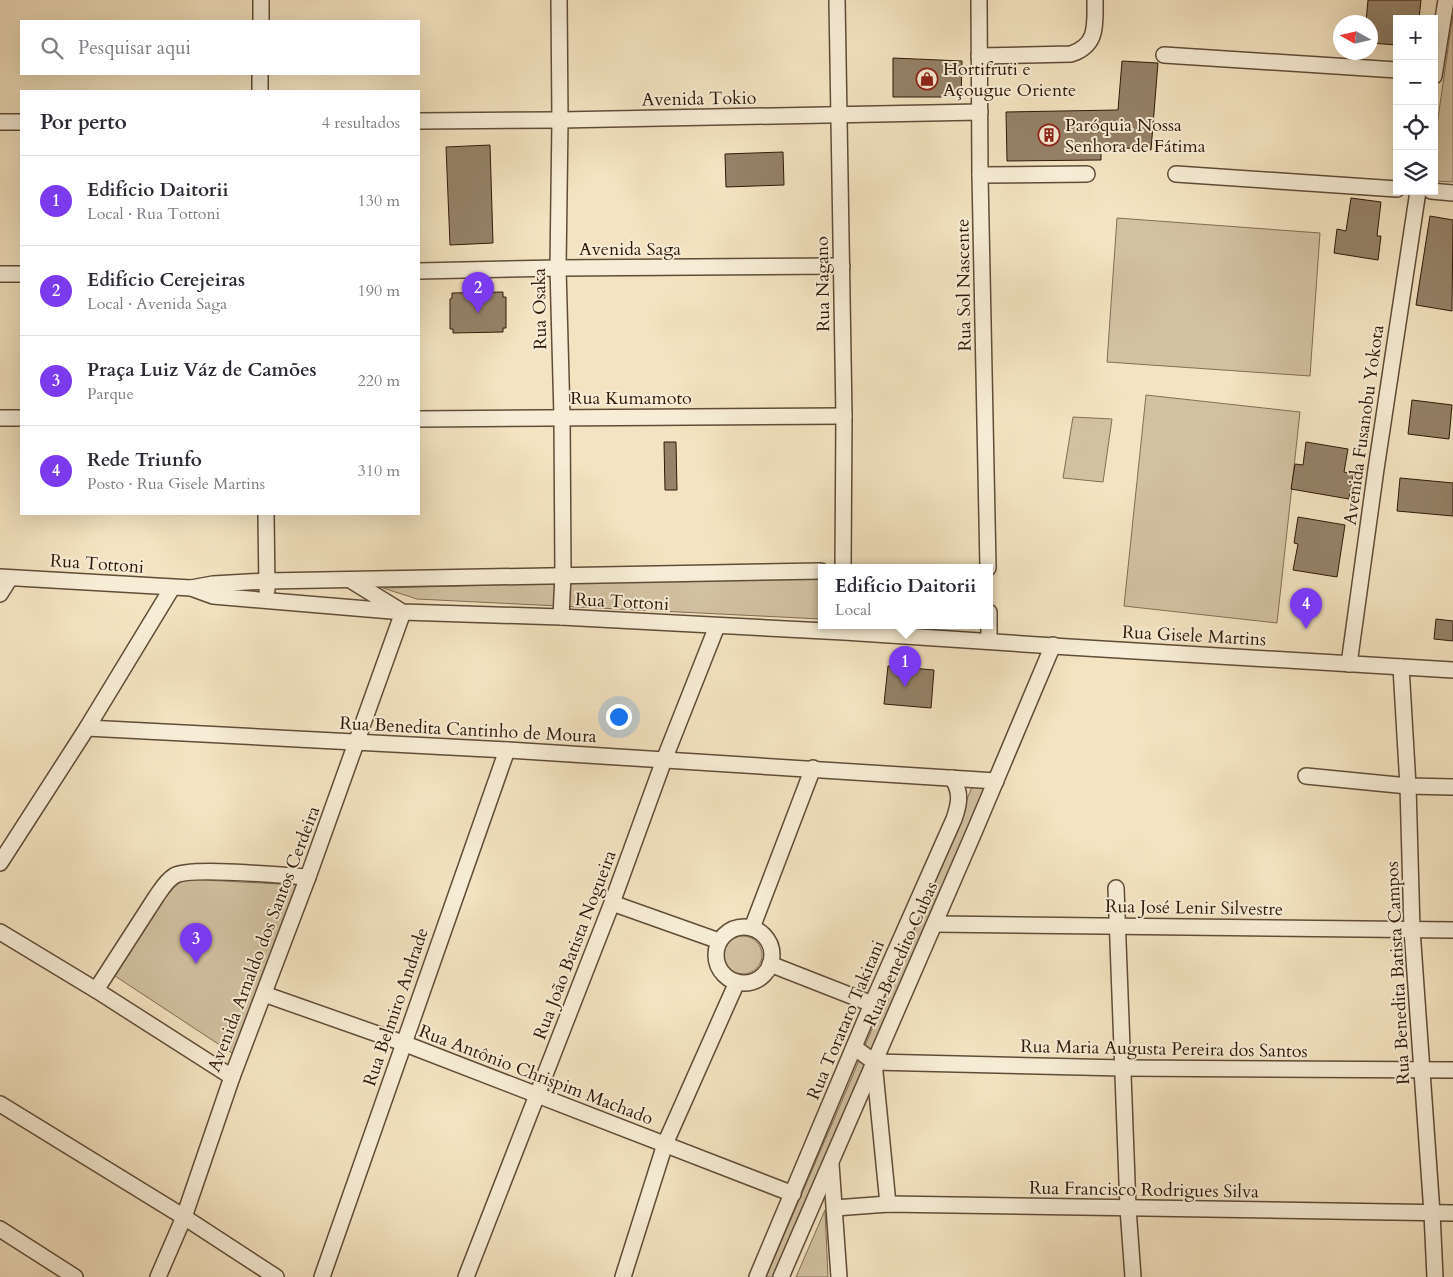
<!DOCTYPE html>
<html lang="pt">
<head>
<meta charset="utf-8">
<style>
	:root { --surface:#fff; --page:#f7f7f7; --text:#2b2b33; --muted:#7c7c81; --line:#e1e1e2; --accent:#7c3aed }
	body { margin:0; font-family:Cardo,serif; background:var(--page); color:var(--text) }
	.controls { position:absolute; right:15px; top:15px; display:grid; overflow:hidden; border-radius:0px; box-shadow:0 5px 20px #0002 }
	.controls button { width:45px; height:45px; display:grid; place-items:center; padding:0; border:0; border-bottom:1px solid var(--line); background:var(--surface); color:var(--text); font:25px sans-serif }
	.compass { position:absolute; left:1333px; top:15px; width:45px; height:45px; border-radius:50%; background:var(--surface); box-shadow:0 5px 20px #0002; rotate:278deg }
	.you { position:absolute; left:618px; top:716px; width:18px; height:18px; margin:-12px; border:4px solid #fff; border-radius:50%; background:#1a73e8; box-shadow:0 0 0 8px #1a73e833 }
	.badge { display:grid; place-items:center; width:32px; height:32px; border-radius:50%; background:var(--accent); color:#fff; font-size:16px; font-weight:700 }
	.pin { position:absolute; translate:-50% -41px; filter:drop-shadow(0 1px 2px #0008) }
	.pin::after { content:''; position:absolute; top:26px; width:18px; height:15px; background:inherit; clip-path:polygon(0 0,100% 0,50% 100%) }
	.popup { position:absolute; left:818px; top:564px; width:175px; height:65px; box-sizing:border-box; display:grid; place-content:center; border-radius:0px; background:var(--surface); filter:drop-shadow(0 1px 4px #0005); font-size:16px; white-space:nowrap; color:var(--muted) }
	.popup b { font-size:19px; color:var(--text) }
	.popup::after { content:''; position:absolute; left:50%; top:100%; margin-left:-10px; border:10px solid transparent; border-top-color:var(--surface) }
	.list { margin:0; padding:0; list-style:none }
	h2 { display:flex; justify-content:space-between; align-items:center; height:65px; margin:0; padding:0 20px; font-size:21px }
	h2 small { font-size:16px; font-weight:400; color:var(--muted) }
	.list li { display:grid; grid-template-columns:32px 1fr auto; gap:15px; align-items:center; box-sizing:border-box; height:90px; padding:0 20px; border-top:1px solid var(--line) }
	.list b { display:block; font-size:19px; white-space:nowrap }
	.list p { margin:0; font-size:16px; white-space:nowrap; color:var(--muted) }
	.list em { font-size:16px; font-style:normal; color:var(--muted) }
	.icon { flex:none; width:28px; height:28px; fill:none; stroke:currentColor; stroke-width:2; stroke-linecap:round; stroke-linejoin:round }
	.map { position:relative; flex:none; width:1453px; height:1277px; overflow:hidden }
	.search { position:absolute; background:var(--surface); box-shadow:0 5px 20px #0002; left:20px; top:20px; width:400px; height:55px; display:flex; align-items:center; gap:12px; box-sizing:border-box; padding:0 18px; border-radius:0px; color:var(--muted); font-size:19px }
	.panel { position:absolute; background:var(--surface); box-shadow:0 5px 20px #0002; left:20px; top:90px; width:400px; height:425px; border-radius:0px }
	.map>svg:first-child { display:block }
	.green { fill:#d2c1a1; stroke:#806d55 }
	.building { fill:#958268; stroke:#2f1909 }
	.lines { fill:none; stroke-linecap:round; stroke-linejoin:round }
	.minor-casing { stroke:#604c37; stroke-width:18 }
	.minor { stroke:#f7edd6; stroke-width:15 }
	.labels { text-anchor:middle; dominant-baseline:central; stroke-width:4; stroke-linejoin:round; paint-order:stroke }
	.poi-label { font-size:18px; fill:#2f1909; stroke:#f7edd6; text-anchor:start }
	.street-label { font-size:18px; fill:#2f1909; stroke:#f7edd6 }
</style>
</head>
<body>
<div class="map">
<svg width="1453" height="1277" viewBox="0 0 1453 1277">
	<rect width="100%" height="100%" fill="#f3e3c0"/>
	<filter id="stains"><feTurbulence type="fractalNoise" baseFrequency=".004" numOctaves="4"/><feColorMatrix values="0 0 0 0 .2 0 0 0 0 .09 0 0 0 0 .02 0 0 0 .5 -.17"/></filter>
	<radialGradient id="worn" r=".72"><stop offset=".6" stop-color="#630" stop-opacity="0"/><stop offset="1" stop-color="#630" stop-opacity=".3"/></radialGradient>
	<g class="green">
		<polygon points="1453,14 1453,182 1434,181 1434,146"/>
		<polygon points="1117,218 1320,233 1310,376 1107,362"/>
		<polygon points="1146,395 1300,412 1277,623 1124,606"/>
		<polygon points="1073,417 1112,419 1103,482 1063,478"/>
		<polygon points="821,576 821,619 417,599 383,588"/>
		<polygon points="972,787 984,788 960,851 778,1277 766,1277 850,1082"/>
		<polygon points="186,879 298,885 235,1055 115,976 166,896 176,885"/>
		<circle cx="743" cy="955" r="19"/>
		<polygon points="825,1210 828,1277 796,1277"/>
	</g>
	<g class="building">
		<polygon points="1368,0 1421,0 1419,19 1397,19 1397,45 1370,43 1370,22 1366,22"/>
		<polygon points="893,58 962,61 961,97 893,97"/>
		<polygon points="1122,61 1158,63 1151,150 1101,146 1101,160 1007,161 1006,112 1118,110"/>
		<polygon points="490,145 493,243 450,245 446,147"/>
		<polygon points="783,152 784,185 726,187 725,154"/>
		<polygon points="1351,198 1381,202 1377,236 1381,236 1378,260 1334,253 1337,229 1346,231"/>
		<polygon points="1430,216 1453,220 1452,311 1416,305"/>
		<polygon points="503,292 503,297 506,297 506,328 503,328 503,332 453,333 453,329 450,329 450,299 452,298 452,293"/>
		<polygon points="1412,400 1452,405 1449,439 1408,434"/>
		<polygon points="664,442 676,442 677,490 665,490"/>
		<polygon points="1306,442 1348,449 1344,472 1353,474 1349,499 1291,489 1295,464 1303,465"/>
		<polygon points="1400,478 1453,483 1453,516 1397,511"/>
		<polygon points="1298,517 1345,525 1337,577 1293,570 1298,544 1294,543"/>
		<polygon points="1436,619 1453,621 1453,641 1434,639"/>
		<polygon points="888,666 934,670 931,708 884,704"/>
	</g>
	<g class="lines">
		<g class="minor-casing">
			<g id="minor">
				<polyline points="559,0 560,120 558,268 562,417 563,575 561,617"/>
				<polyline points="837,0 844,416 843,568"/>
				<polyline points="979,0 980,175 988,568"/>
				<polyline points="261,21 261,0"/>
				<polyline points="1164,55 1397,70"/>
				<path d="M 979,56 L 1071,54 C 1098,45 1095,25 1095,0"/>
				<polyline points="1434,76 1446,0"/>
				<polyline points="260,91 260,74"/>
				<polyline points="419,121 560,120 980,112"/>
				<polyline points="0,122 21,122"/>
				<polyline points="1176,174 1397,189"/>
				<polyline points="980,175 1087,174"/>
				<polyline points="1431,191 1453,193"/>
				<polyline points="419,271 558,268 842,266"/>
				<polyline points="0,274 21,274"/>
				<polyline points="0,418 21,418"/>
				<polyline points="419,419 844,416"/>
				<polyline points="266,514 267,590"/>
				<polyline points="0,577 191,588 213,584 267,581 821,571"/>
				<polyline points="352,581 399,610"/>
				<polyline points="191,588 213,596 403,612 561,617 844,632 1069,647 1453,670"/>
				<polyline points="0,594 10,578"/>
				<polyline points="989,612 989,641"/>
				<polyline points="1349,664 1376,469 1418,191"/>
				<polyline points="1401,667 1408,786 1412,930 1432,1213 1435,1277"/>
				<polyline points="87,728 507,750 996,781"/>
				<polyline points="1306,776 1408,786 1453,787"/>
				<polyline points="0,863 87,728 172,588"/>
				<polyline points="1116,888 1128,1208 1133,1277"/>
				<polyline points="612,903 719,941"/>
				<polyline points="935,924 1453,930"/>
				<circle cx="744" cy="955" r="28"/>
				<polyline points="752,928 813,768"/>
				<polyline points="0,932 96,990 232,1077"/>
				<polyline points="770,964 872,1004"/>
				<path d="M 96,990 L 156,897 C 161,890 166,881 174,876 C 189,866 285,876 308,877"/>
				<polyline points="264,994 403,1043 793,1194"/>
				<polyline points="854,1047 874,1062 888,1204"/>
				<polyline points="874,1062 1123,1068 1453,1070"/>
				<polyline points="0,1104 184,1217 276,1277"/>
				<polyline points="831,1164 839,1277"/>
				<polyline points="835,1208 888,1204 1453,1213"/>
				<polyline points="0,1229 75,1277"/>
				<polyline points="158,1277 184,1217 232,1077 308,877 403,612"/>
				<polyline points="322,1277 507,750"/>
				<polyline points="466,1277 612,903 664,760 717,626"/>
				<polyline points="623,1277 665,1144 737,982"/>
				<path d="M 757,1277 L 872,1004 L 954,819 C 959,805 962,792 952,778"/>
				<polyline points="781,1277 975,830 1053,645"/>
			</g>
		</g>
		<use href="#minor" class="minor"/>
	</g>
	<defs>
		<g id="shop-ring" transform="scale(1.125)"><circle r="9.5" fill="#f7edd6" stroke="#8f2418" stroke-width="1.5"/><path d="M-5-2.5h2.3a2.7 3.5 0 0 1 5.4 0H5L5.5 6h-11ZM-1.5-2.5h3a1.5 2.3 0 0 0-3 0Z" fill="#8f2418"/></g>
		<g id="building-ring" transform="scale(1.125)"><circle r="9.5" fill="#f7edd6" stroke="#8f2418" stroke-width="1.5"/><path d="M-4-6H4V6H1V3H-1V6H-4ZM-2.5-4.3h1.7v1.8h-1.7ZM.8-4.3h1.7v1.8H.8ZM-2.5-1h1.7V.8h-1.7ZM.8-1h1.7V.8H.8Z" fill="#8f2418"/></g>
	</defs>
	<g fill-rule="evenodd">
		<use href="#shop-ring" x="927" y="79"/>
		<use href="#building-ring" x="1049" y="135"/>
	</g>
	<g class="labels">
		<g class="poi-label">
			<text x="943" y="69">Hortifruti e<tspan x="943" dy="21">Açougue Oriente</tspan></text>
			<text x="1065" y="125">Paróquia Nossa<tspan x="1065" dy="21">Senhora de Fátima</tspan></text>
		</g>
		<g class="street-label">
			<text transform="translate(699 99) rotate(-1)">Avenida Tokio</text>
			<text x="630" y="249">Avenida Saga</text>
			<text transform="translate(823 284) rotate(-91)">Rua Nagano</text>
			<text transform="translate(964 285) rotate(-91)">Rua Sol Nascente</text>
			<text transform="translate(540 309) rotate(-91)">Rua Osaka</text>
			<text x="631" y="398">Rua Kumamoto</text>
			<text transform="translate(1364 425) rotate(-82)">Avenida Fusanobu Yokota</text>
			<text transform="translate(97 564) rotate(4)">Rua Tottoni</text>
			<text transform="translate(622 602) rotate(3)">Rua Tottoni</text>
			<text transform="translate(1194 636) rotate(3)">Rua Gisele Martins</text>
			<text transform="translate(468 730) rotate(3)">Rua Benedita Cantinho de Moura</text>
			<text transform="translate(1194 908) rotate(1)">Rua José Lenir Silvestre</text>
			<text transform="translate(264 939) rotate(-69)">Avenida Arnaldo dos Santos Cerdeira</text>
			<text transform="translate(575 945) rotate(-69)">Rua João Batista Nogueira</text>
			<text transform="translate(901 954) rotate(-66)">Rua Benedito Cubas</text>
			<text transform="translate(1398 973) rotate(-93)">Rua Benedita Batista Campos</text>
			<text transform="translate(396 1007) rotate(-71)">Rua Belmiro Andrade</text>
			<text transform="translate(846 1020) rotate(-67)">Rua Torataro Takitani</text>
			<text transform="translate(1164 1049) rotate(1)">Rua Maria Augusta Pereira dos Santos</text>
			<text transform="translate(536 1075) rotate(21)">Rua Antônio Chrispim Machado</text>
			<text transform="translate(1144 1190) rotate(1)">Rua Francisco Rodrigues Silva</text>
		</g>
	</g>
	<rect width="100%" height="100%" filter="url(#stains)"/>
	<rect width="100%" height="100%" fill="url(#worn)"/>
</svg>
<div class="controls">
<button>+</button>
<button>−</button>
<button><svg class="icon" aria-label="locate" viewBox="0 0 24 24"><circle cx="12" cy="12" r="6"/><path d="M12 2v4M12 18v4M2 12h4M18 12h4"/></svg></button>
<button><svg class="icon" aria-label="layers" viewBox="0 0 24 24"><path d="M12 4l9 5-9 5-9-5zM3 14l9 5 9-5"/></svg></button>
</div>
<svg class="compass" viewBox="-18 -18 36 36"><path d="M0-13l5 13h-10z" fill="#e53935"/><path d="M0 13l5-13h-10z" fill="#7c7c81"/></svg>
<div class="you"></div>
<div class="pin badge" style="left:905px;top:687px">1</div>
<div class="popup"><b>Edifício Daitorii</b>Local</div>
<div class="pin badge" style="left:478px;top:313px">2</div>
<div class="pin badge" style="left:196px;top:964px">3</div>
<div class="pin badge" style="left:1306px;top:629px">4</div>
<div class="search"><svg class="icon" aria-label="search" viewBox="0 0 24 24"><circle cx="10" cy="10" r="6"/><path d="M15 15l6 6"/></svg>Pesquisar aqui</div>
<section class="panel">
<h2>Por perto<small>4 resultados</small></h2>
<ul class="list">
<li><span class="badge">1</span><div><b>Edifício Daitorii</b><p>Local · Rua Tottoni</p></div><em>130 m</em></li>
<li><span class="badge">2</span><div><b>Edifício Cerejeiras</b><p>Local · Avenida Saga</p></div><em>190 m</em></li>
<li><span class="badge">3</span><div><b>Praça Luiz Váz de Camões</b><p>Parque</p></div><em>220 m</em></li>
<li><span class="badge">4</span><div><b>Rede Triunfo</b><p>Posto · Rua Gisele Martins</p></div><em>310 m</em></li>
</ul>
</section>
</div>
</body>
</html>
